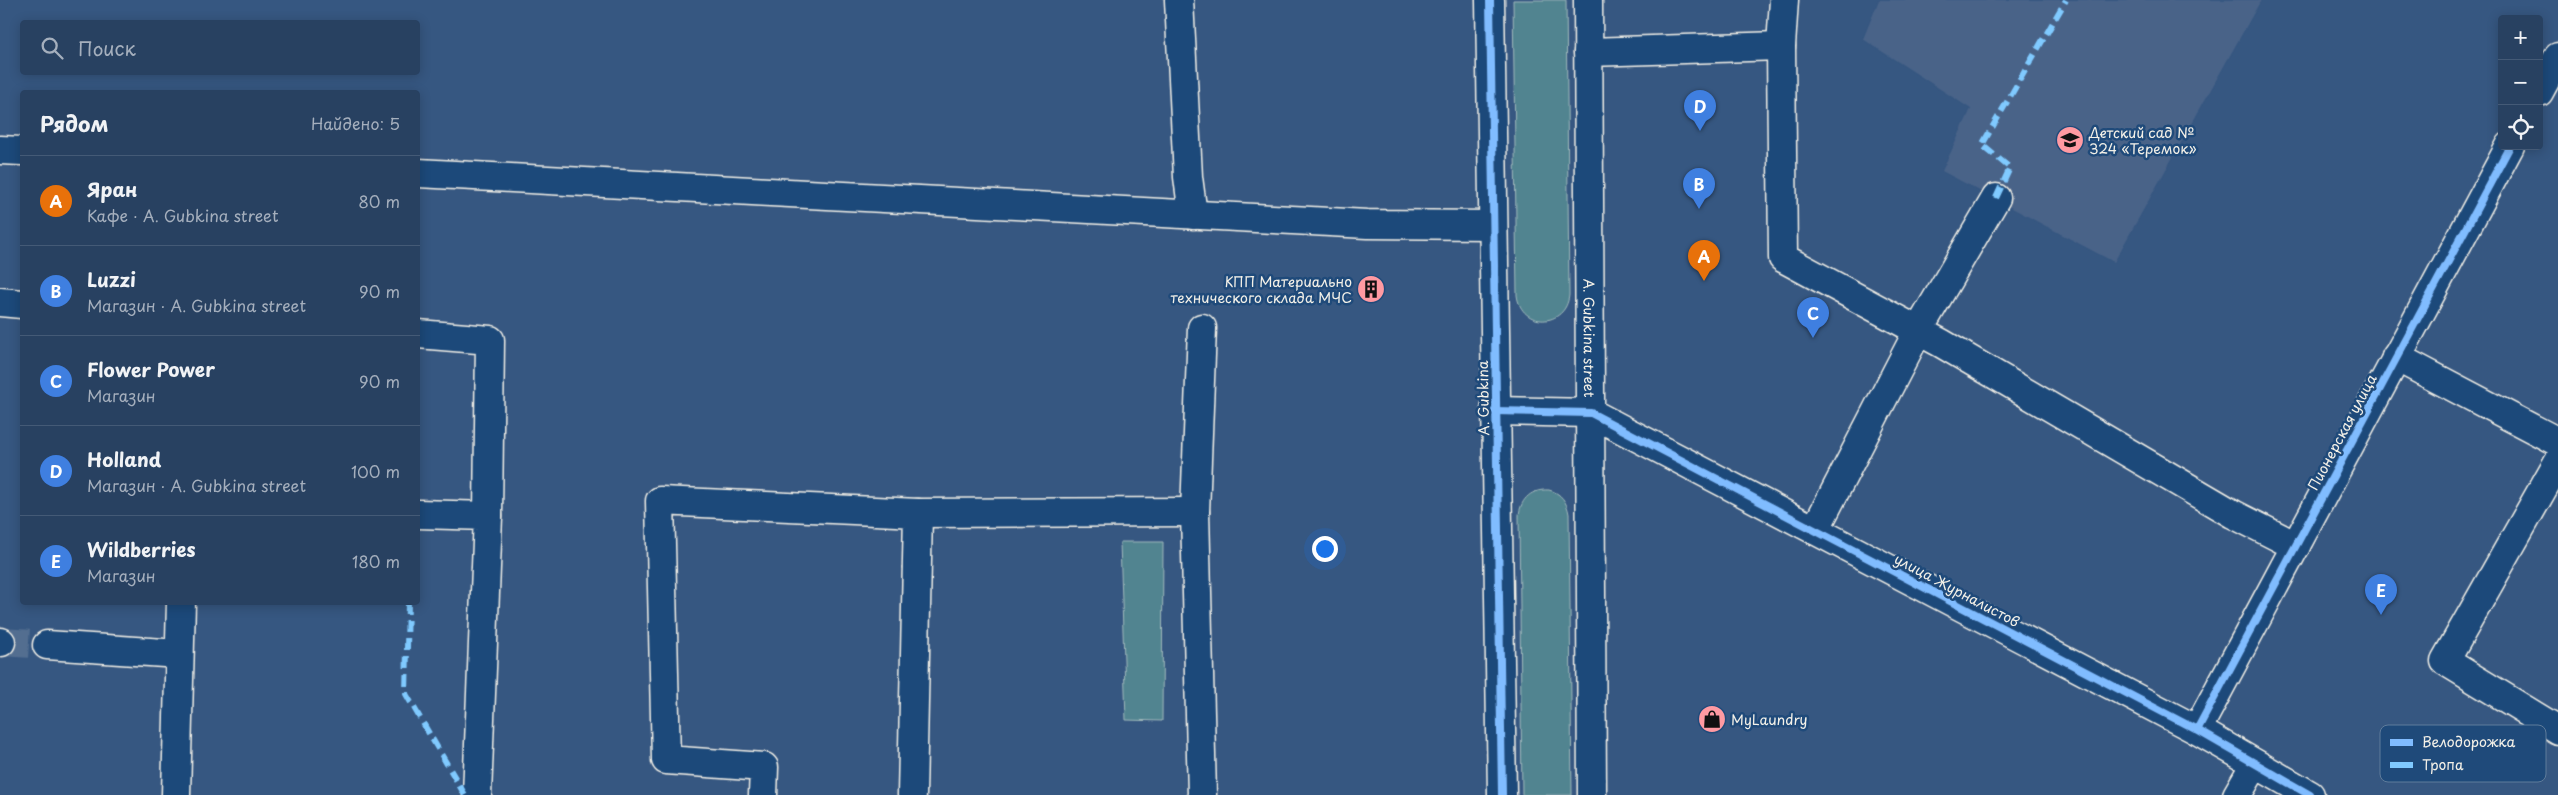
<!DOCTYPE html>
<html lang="ru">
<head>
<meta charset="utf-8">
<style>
	:root { --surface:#284161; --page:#304867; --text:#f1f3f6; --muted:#a5afbd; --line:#445a76; --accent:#8c9099 }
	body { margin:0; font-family:"Playpen Sans",sans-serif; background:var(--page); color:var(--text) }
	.controls { position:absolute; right:15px; top:15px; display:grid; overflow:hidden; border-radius:5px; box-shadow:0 2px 12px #0003 }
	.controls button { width:45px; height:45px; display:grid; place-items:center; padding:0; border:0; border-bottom:1px solid var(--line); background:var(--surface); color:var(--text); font:25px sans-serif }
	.you { position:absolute; left:1324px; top:548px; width:18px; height:18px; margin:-12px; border:4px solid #fff; border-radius:50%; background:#1a73e8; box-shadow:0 0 0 8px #1a73e833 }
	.badge { display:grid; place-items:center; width:32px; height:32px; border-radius:50%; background:var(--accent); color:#fff; font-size:16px; font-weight:700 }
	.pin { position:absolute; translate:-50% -41px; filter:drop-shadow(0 1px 2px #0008) }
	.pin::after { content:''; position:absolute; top:26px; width:18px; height:15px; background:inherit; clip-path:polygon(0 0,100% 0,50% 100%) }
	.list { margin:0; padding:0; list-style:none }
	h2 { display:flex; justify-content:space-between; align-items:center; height:65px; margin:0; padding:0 20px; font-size:21px }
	h2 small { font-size:16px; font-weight:400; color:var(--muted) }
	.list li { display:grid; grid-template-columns:32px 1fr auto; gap:15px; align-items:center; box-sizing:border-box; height:90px; padding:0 20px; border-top:1px solid var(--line) }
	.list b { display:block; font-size:19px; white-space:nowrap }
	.list p { margin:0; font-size:16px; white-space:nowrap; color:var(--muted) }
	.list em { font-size:16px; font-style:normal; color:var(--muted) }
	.icon { flex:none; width:28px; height:28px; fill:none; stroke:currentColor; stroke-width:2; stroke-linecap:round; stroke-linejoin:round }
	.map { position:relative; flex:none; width:2558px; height:795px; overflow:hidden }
	.search { position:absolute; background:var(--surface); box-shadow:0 2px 12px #0003; left:20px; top:20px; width:400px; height:55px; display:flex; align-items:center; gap:12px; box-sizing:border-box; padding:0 18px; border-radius:5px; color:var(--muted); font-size:19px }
	.panel { position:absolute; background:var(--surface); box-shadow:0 2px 12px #0003; left:20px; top:90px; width:400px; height:515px; border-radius:5px }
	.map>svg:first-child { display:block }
	.built { fill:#496388 }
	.green { fill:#518490; stroke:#a2babc }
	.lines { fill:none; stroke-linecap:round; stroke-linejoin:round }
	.minor-tunnel { stroke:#526e90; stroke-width:28; stroke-dasharray:28 14; stroke-linecap:butt }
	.minor-casing { stroke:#f4f1e8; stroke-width:31 }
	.minor { stroke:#1f4a7a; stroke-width:28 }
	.quiet { stroke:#80caff; stroke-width:6; stroke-dasharray:12 6; stroke-linecap:butt }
	.cycleway-casing { stroke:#1f4a7a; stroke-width:11 }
	.cycleway { stroke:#80bcff; stroke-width:8 }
	.labels { text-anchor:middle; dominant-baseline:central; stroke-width:5; stroke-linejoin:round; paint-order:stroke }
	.poi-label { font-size:14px; fill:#f4f1e8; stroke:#1f4a7a; text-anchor:start }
	.street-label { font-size:14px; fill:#f4f1e8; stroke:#1f4a7a }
	.key { fill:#1f4a7a; stroke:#5f7c9b; stroke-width:1 }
	.key-label { font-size:14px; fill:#f4f1e8 }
</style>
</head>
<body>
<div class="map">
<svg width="2558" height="795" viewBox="0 0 2558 795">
	<rect width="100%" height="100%" fill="#365781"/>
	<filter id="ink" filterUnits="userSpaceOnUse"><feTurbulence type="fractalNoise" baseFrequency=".02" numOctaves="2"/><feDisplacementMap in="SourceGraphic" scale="10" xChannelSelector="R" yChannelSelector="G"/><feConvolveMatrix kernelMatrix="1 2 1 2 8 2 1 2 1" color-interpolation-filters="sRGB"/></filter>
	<g filter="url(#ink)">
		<polygon class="built" points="1879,0 2261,0 2114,262 1942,171 1971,109 1863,39"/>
		<g class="green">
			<path d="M 1513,0 L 1566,0 L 1569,295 C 1566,328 1521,329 1517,295 Z"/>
			<path d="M 1549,490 C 1561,493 1567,502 1569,514 L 1572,795 L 1522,795 L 1519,515 C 1521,498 1532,489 1549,490 Z"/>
			<polygon points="1120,542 1163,542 1162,721 1126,720"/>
		</g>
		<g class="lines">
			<polyline class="minor-tunnel" points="1,642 47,645"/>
			<g class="minor-casing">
				<g id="minor">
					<polyline points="1179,0 1188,177 1193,215"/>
					<polyline points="1490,0 1502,795"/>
					<path id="s1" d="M 1588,0 L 1592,795"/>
					<polyline points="1784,0 1781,46 1783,258 1941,343 2233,514 2296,546"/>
					<polyline points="1588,52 1781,46"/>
					<polyline points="2539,92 2558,57"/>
					<polyline points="0,150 22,151"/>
					<polyline points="418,173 1367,224 1492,225"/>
					<polyline points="0,302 22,304"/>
					<polyline points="1202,328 1195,512 1202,795"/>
					<polyline points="418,334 490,340 488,516"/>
					<polyline points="2396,357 2558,442"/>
					<polyline points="1495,411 1591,413 2197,730 2310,795"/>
					<polyline points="2558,462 2445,661 2558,730"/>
					<polyline points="918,513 1195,512"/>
					<polyline points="418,514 488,516 477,795"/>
					<polyline points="1815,530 1918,331 1996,198"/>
					<polyline points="0,642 1,642"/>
					<polyline points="47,645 179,654"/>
					<polyline points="2197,730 2510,146"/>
					<polyline points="176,795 181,602"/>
					<polyline points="763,795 764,767 666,760 660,501 918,513 912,795"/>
					<polyline points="2237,795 2255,764"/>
				</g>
			</g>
			<use href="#minor" class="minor"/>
			<g class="quiet">
				<polyline points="1996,198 2010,168 1982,145 2066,0"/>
				<polyline points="408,602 406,694 465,795"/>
			</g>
			<g class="cycleway-casing">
				<g id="cycleway">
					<polyline points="1490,0 1502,795"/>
					<polyline points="1495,411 1591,413 2197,730 2310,795"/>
					<polyline points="2197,730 2510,146"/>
				</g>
			</g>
			<use href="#cycleway" class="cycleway"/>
		</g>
	</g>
	<defs>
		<g id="school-disc" transform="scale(1.4375)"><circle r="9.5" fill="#ff9aa2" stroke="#1f4a7a"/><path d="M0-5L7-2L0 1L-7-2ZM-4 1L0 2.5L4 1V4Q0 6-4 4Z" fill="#111"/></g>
		<g id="building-disc" transform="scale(1.4375)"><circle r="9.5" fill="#ff9aa2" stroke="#1f4a7a"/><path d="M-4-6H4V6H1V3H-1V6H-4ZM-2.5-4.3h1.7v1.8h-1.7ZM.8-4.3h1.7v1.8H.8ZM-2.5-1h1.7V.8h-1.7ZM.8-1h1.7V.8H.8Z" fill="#111"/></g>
		<g id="shop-disc" transform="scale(1.4375)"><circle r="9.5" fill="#ff9aa2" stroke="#1f4a7a"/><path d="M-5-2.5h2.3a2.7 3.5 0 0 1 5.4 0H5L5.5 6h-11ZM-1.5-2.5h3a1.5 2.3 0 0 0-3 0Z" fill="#111"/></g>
	</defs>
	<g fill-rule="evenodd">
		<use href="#school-disc" x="2070" y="140"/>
		<use href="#building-disc" x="1371" y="289"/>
		<use href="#shop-disc" x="1712" y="719"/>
	</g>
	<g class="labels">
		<g class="poi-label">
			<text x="2089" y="132">Детский сад №<tspan x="2089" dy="16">324 «Теремок»</tspan></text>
			<text x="1352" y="281" text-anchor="end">КПП Материально<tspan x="1352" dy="16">технического склада МЧС</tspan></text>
			<text x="1731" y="719">MyLaundry</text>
		</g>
		<g class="street-label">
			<text stroke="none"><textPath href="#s1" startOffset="338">A. Gubkina street</textPath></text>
			<text transform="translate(1483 398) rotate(-91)">A. Gubkina</text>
			<text transform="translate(2342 432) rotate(-62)">Пионерская улица</text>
			<text transform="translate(1957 590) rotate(28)">улица Журналистов</text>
		</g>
	</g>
	<rect x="2380" y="725" width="166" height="57" rx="8" class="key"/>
	<rect x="2390" y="739" width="23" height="7" fill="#80bcff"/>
	<rect x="2390" y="762" width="23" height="6" fill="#80caff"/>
	<g class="key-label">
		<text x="2422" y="747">Велодорожка</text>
		<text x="2422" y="770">Тропа</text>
	</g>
</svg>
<div class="controls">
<button>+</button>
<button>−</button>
<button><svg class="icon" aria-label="locate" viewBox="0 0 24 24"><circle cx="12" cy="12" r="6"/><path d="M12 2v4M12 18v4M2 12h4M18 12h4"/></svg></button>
</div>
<div class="you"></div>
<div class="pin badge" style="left:1704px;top:281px;background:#e8710a">A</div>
<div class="pin badge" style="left:1699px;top:209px;background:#3f7fe0">B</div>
<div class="pin badge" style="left:1813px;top:338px;background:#3f7fe0">C</div>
<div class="pin badge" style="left:1700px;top:131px;background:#3f7fe0">D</div>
<div class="pin badge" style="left:2381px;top:615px;background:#3f7fe0">E</div>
<div class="search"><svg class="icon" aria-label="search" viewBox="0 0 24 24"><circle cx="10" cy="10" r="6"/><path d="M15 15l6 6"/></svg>Поиск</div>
<section class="panel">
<h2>Рядом<small>Найдено: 5</small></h2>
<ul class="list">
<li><span class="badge" style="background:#e8710a">A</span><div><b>Яран</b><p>Кафе · A. Gubkina street</p></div><em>80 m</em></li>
<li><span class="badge" style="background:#3f7fe0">B</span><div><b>Luzzi</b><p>Магазин · A. Gubkina street</p></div><em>90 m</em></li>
<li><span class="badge" style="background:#3f7fe0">C</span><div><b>Flower Power</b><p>Магазин</p></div><em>90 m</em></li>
<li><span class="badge" style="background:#3f7fe0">D</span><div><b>Holland</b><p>Магазин · A. Gubkina street</p></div><em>100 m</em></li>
<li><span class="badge" style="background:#3f7fe0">E</span><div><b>Wildberries</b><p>Магазин</p></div><em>180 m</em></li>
</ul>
</section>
</div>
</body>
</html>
